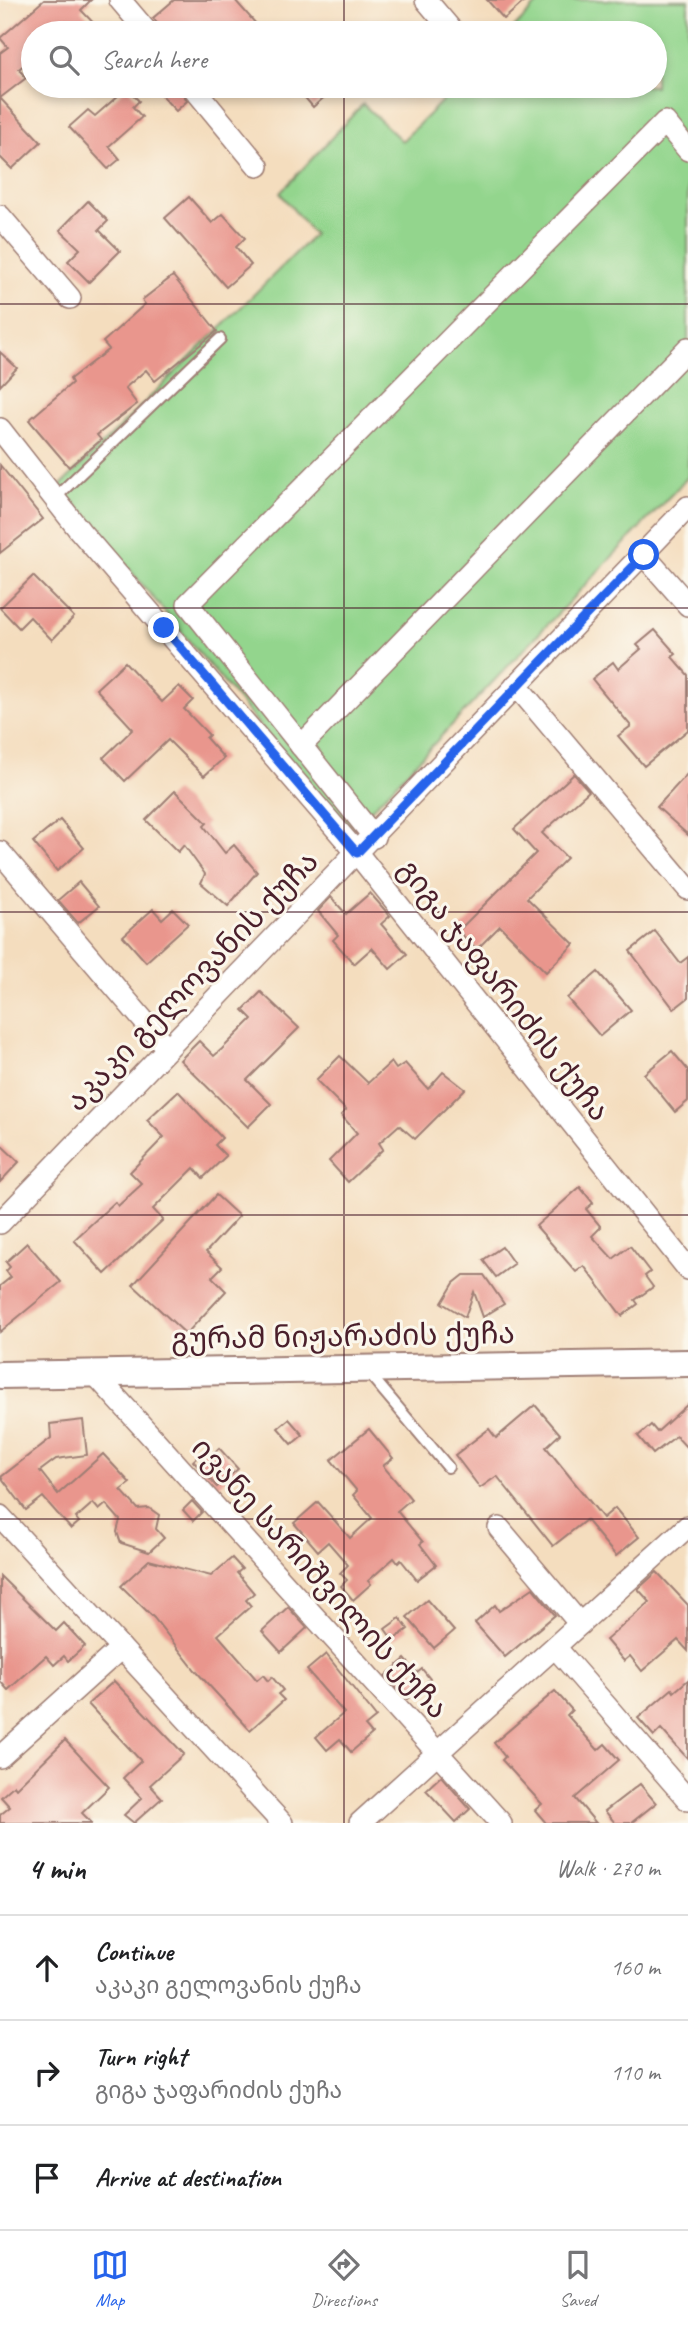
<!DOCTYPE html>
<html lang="en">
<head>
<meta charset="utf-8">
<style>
	:root { --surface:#fff; --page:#f2f2f2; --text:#202124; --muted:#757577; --line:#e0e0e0; --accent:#2563eb }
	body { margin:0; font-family:Caveat,"Noto Sans Georgian",sans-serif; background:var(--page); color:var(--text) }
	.stop { position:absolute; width:21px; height:21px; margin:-16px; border:5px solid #2563eb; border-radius:50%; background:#fff }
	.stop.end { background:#2563eb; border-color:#fff; box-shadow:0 2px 7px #0008 }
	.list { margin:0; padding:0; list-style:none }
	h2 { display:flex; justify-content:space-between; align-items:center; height:91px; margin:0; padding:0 28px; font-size:30px }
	h2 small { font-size:23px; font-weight:400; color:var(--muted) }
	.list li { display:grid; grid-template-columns:46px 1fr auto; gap:21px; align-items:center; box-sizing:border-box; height:105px; padding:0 28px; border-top:2px solid var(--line) }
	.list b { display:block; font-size:26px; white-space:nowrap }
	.list p { margin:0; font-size:23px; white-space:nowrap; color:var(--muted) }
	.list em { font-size:23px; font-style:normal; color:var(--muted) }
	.icon { flex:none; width:38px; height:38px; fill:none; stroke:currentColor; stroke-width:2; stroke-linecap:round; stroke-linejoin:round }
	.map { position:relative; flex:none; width:688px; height:1823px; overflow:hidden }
	.search { position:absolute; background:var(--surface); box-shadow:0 4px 10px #0003; left:21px; right:21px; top:21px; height:77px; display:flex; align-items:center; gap:18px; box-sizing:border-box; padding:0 24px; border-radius:38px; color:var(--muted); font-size:26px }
	.sheet { height:406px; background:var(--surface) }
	nav { display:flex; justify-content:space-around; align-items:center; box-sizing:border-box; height:98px; border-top:2px solid var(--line); background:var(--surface); font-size:19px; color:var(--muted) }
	nav a { display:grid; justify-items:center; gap:4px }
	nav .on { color:var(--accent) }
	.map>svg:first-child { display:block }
	.green { fill:#93d58d; stroke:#6e7a5c; stroke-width:2 }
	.building { fill:#e9968d }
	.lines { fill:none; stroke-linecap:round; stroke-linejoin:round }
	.service-casing { stroke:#9f7e74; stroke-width:14 }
	.minor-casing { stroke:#9f7e74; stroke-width:24 }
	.tertiary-casing { stroke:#9f7e74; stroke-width:30 }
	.service { stroke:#fff; stroke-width:10 }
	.minor { stroke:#fff; stroke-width:21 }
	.tertiary { stroke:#fff; stroke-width:26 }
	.route { stroke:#2563eb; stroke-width:9 }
	.grid { fill:none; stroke:#4a1f2b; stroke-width:2; stroke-opacity:0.55 }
	.labels { text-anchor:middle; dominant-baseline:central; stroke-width:6; stroke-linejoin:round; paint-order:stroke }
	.street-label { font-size:30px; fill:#4a1f2b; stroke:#fbf7ec }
</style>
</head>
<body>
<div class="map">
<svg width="688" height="1823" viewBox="0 0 688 1823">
	<rect width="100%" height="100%" fill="#fbf7ec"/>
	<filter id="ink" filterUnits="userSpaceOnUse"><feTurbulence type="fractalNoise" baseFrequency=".0143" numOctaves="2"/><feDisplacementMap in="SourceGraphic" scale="14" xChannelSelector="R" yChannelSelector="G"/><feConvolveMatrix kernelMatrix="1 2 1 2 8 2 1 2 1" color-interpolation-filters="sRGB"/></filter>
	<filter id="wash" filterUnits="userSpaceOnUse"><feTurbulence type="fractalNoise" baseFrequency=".00686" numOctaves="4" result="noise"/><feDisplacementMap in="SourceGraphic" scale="28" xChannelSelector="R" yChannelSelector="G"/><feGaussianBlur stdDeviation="1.57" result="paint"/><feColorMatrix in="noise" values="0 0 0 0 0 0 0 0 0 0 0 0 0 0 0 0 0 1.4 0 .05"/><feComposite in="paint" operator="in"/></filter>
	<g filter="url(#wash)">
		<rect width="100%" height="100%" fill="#f4ddbe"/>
		<polygon class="green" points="541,0 688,0 688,477 349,833 60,486 314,235 280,193 363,104 402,141 457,86 655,86 655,33 509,33"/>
		<g id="blocks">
			<g class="building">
				<polygon points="44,0 91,0 81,10 103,33 33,33 33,57 19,69 26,78 0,98 41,142 12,169 0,157 0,53 8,47 0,38"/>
				<polygon points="174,0 235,0 264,33 165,33 153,18"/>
				<polygon points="487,0 526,0 504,19"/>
				<polygon points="168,86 179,86 187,101 176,111 160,94"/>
				<polygon points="295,86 337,86 313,107"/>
				<polygon points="127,88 139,101 133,107 142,117 109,146 120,159 108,169 69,127 88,110 95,116"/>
				<polygon points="189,197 212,223 223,214 245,238 236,247 251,265 226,287 165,218"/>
				<polygon points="88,201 108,221 99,230 120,251 89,282 68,261 80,249 60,230"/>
				<polygon points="173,276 217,331 155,381 146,370 125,388 137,404 97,435 101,440 69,467 29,420 72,383 70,379 109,349 103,342 145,304 142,300"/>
				<polygon points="0,352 17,368 0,386"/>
				<polygon points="0,465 43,519 0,553"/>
				<polygon points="33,576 74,617 52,640 30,617 19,628 0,608"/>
				<polygon points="655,630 676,654 672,657 688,675 688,730 644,766 618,736 631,726 592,679 613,662 618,669 641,649 637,645"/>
				<polygon points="125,662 162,702 179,686 193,700 184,709 209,735 206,738 224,758 204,776 168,740 125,781 103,758 133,729 96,689"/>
				<polygon points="688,773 688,835 657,807"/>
				<polygon points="574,774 589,791 542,833 567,858 527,898 574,944 546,972 500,926 477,949 458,931 536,853 514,829"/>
				<polygon points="175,791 207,823 204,826 225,853 234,845 257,872 228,906 201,883 205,874 184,845 178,852 146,820"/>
				<polygon points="60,820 84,848 57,871 33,842"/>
				<polygon points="79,882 99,906 78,923 58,900"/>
				<polygon points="370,893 390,916 381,924 407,954 390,969 372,948 354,964 333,940 338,935 318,911 331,897 346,914"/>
				<polygon points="153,909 162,919 173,909 188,924 146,962 123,936"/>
				<polygon points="655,931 680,963 688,957 688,998 674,1009 630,951"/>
				<polygon points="598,972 631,1010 600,1036 567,998"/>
				<polygon points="261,992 299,1028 247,1080 271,1104 248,1127 180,1060 199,1041 214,1056 222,1049 252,1019 243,1010"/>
				<polygon points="672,1051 688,1070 688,1101 675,1112 644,1074"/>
				<polygon points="340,1056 368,1083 391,1062 396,1069 405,1063 428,1089 443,1072 465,1089 415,1139 399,1125 379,1143 383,1149 348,1182 329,1161 357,1133 341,1115 346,1110 316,1080"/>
				<polygon points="178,1091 222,1138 215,1145 226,1156 203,1178 194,1168 153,1209 163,1220 105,1274 74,1240 115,1202 118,1206 142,1184 130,1172 164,1137 147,1120"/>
				<polygon points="0,1144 19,1162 0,1182"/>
				<polygon points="580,1187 593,1203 586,1209 601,1227 592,1236 613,1259 630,1246 650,1272 645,1276 653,1287 635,1300 638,1304 622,1316 584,1266 576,1272 536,1226"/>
				<polygon points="216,1195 239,1216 206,1252 222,1267 212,1277 226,1291 186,1334 133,1285"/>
				<polygon points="27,1243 61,1282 0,1332 0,1286 11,1277 6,1271 10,1267 6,1262"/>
				<polygon points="502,1247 514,1264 496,1277 483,1260"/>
				<polygon points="464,1275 484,1275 504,1304 483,1317 474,1292 465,1317 442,1303 454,1283"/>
				<polygon points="688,1404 688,1449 676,1436 653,1454 638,1436 651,1425 657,1432"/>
				<polygon points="535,1405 560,1434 546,1447 603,1518 615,1508 639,1537 616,1556 586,1520 553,1546 497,1476 480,1488 455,1455 489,1429 496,1438"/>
				<polygon points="289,1419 303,1435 292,1444 278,1428"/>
				<polygon points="83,1420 87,1455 56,1459 40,1471 58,1494 103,1454 130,1483 121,1490 138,1509 149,1508 159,1515 156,1529 164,1538 149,1552 121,1543 117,1532 120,1520 106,1504 99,1510 93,1503 76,1518 79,1522 71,1529 43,1497 26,1510 1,1477 51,1438 50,1424"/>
				<polygon points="369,1429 393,1458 383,1466 411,1499 397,1511 423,1542 420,1544 436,1565 417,1580 401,1560 398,1563 394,1558 368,1581 371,1584 353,1600 341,1586 347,1580 340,1573 348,1565 328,1542 318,1551 294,1523 318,1502 350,1538 372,1518 353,1495 357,1491 331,1460"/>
				<polygon points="207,1448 213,1454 219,1448 238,1469 217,1487 193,1461"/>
				<polygon points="192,1501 202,1512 193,1521 183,1510"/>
				<polygon points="232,1558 242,1569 237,1573 254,1593 246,1600 251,1606 218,1635 257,1680 263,1675 268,1681 272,1677 283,1690 278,1694 284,1700 250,1730 195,1670 154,1618 121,1586 149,1560 211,1576"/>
				<polygon points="657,1572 688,1605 688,1651 678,1640 642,1671 630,1656 624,1661 606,1640 650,1602 638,1589"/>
				<polygon points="0,1576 56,1631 64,1623 85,1646 68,1661 64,1656 54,1665 46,1656 8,1690 0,1681"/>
				<polygon points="533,1588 555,1615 505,1657 475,1623 495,1605 499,1611"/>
				<polygon points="427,1600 454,1631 434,1648 407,1617"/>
				<polygon points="288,1607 307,1628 281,1652 262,1631"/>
				<polygon points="400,1618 408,1629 393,1640 385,1629"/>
				<polygon points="326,1654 376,1717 365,1726 372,1734 351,1752 340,1739 327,1750 316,1737 344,1713 307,1670"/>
				<polygon points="405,1659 417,1673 422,1669 430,1679 407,1699 385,1676"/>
				<polygon points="688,1680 688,1759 661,1729 654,1736 638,1718 672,1689 674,1692"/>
				<polygon points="114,1681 184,1754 150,1785 162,1798 134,1823 124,1815 142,1798 123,1778 141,1761 88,1704"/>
				<polygon points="555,1691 572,1710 567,1715 598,1750 605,1744 619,1760 575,1798 596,1823 546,1823 535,1810 542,1804 502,1760 505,1757 494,1743"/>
				<polygon points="65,1740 109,1787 82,1813 92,1823 0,1823 0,1815 10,1807 1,1797 14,1785 16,1788"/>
				<polygon points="441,1776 470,1809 456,1822 426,1790"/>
				<polygon points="640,1784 656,1803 631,1823 615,1823 605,1811"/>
			</g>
		</g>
	</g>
	<g filter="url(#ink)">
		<use href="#blocks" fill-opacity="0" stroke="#9f7e74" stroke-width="2"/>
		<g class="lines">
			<g class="service-casing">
				<g id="service">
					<polyline points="55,498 220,339"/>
					<polyline points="367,1371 448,1467"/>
				</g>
			</g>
			<g class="minor-casing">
				<g id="minor">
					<polyline points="120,0 148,33"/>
					<polyline points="426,0 454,33"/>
					<polyline points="192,86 258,166"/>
					<polyline points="0,216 70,298"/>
					<polyline points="0,429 80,531 357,853 688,1269"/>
					<polyline points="644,555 688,605"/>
					<polyline points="516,685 688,889"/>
					<polyline points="301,746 688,348"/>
					<polyline points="374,837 188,604 665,122 688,150"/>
					<polyline points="0,852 167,1048"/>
					<polyline points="0,1223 688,507"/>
					<polyline points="94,1373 501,1823"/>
					<polyline points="0,1516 282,1823"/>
					<polyline points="499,1528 580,1624"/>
					<polyline points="555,1647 688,1800"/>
					<polyline points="0,1757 121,1648"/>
					<polyline points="360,1823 688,1526"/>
				</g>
			</g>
			<g class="tertiary-casing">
				<polyline id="tertiary" points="0,1375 688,1363"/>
			</g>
			<use href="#service" class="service"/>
			<use href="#minor" class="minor"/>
			<use href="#tertiary" class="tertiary"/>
		</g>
	</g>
	<g class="lines" filter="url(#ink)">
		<polyline class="route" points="164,628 357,853 644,555"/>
	</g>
	<path class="grid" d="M 344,0 L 344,33M 344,86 L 344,1823M 0,304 L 688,304M 0,608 L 688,608M 0,912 L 688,912M 0,1215 L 688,1215M 0,1519 L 688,1519"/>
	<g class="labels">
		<g class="street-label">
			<text transform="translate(192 981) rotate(-46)">აკაკი გელოვანის ქუჩა</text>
			<text transform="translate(504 990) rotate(52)">გიგა ჯაფარიძის ქუჩა</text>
			<text transform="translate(343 1336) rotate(-1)">გურამ ნიჟარაძის ქუჩა</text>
			<text transform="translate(320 1578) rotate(48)">ივანე სარიშვილის ქუჩა</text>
		</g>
	</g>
</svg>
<div class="stop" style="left:644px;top:555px"></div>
<div class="stop end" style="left:164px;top:628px"></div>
<div class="search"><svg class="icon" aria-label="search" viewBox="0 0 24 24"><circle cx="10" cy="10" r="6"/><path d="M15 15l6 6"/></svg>Search here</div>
</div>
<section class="sheet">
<h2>4 min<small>Walk · 270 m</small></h2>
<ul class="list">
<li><svg class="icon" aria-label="ahead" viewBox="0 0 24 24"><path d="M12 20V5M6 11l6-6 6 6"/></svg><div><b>Continue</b><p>აკაკი გელოვანის ქუჩა</p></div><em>160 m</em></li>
<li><svg class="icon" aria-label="right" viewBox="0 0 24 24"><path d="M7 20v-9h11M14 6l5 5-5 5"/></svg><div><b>Turn right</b><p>გიგა ჯაფარიძის ქუჩა</p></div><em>110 m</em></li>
<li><svg class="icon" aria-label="arrive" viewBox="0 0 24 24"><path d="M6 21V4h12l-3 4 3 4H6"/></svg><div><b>Arrive at destination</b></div></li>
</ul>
</section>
<nav>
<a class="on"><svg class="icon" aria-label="map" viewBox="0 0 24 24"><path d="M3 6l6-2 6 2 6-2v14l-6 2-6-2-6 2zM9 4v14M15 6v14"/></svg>Map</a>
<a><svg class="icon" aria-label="directions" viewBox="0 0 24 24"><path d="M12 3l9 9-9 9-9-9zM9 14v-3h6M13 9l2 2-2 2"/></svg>Directions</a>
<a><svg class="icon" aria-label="saved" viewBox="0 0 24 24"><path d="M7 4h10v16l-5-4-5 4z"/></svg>Saved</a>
</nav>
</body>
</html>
